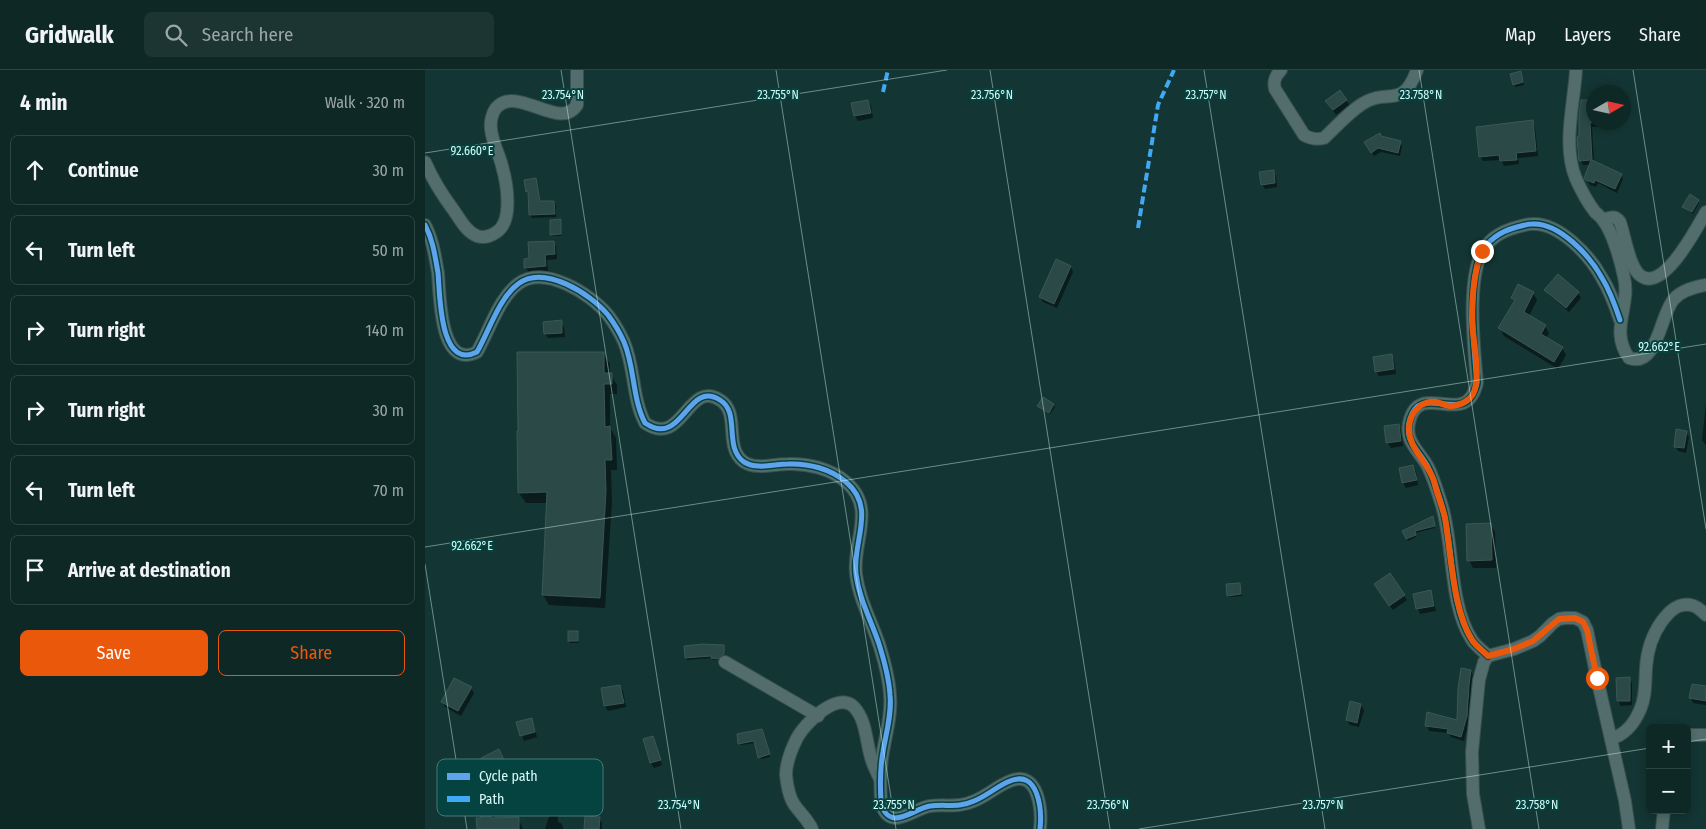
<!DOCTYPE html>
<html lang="en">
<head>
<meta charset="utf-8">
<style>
	:root { --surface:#0e2826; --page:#1c3432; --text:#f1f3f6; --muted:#9ba6a7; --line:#2e4443; --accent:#ea580c }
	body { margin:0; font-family:"Fira Sans Condensed",sans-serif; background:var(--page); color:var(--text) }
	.controls { position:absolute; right:15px; bottom:15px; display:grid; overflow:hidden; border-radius:8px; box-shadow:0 2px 8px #0003 }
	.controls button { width:45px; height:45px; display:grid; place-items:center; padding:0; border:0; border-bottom:1px solid var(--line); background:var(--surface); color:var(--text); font:25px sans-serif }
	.compass { position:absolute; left:1161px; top:15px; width:45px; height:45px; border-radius:50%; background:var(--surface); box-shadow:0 2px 8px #0003; rotate:81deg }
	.stop { position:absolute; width:15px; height:15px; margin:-11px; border:4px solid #ea580c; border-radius:50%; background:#fff }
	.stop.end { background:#ea580c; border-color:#fff; box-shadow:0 1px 5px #0008 }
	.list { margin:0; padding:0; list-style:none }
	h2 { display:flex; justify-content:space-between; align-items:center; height:65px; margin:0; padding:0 20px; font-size:21px }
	h2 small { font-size:16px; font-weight:400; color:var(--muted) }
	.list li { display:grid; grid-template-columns:32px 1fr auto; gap:15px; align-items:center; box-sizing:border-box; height:70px; margin:0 10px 10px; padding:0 10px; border:1px solid var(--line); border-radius:8px }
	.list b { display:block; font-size:19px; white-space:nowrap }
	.list em { font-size:16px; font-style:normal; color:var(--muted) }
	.actions { display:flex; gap:10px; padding:15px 20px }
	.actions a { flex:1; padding:11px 0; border:1px solid var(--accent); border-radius:8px; text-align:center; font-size:18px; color:var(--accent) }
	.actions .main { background:var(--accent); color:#fff }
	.icon { flex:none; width:28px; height:28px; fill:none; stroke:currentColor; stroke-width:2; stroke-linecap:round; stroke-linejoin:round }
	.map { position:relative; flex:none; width:1281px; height:759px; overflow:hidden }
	header { display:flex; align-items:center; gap:30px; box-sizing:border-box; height:70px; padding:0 25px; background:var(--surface); border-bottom:1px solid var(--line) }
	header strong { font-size:24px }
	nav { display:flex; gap:28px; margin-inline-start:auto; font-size:18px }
	.search { width:350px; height:45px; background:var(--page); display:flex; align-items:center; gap:12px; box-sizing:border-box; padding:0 18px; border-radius:8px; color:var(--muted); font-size:19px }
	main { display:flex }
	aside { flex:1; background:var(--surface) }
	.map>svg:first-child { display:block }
	.shadow { fill:#0007 }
	.building { fill:#2a4947; stroke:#3a5856 }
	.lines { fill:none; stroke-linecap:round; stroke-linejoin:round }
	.minor-casing { stroke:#38504f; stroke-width:14 }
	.minor { stroke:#526d6b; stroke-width:12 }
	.quiet { stroke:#3fa9f5; stroke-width:4; stroke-dasharray:8 4; stroke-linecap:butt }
	.cycleway-casing { stroke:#054340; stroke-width:8 }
	.cycleway { stroke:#60a3ed; stroke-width:5 }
	.route { stroke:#ea580c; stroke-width:6 }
	.ticks { fill:none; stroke:#d8faf7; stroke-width:1; stroke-opacity:0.45 }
	.key { fill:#054340; stroke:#447a77; stroke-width:1 }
	.key-label { font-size:14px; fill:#d8faf7 }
	.ticks-label { font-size:12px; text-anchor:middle; fill:#d8faf7; stroke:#054340; stroke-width:4; stroke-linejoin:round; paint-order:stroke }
</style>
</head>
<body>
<header>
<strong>Gridwalk</strong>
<div class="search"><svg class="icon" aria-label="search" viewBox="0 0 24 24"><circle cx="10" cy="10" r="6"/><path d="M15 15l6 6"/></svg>Search here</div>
<nav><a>Map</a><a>Layers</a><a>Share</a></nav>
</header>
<main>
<aside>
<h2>4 min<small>Walk · 320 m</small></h2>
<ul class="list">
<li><svg class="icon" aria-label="ahead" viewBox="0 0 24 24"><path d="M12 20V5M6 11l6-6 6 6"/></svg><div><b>Continue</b></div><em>30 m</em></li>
<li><svg class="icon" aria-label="left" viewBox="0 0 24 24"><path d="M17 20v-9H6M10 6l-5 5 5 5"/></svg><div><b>Turn left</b></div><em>50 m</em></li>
<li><svg class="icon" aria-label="right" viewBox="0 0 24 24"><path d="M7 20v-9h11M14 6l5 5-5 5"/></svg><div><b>Turn right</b></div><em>140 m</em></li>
<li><svg class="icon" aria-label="right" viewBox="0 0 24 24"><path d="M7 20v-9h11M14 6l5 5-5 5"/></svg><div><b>Turn right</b></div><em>30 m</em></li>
<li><svg class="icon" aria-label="left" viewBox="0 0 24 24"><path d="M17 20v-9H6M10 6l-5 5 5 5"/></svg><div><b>Turn left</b></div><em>70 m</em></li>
<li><svg class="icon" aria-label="arrive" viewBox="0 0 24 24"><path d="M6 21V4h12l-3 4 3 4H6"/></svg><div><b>Arrive at destination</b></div></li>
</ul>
<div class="actions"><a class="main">Save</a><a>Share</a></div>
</aside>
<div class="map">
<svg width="1281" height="759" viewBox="0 0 1281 759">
	<rect width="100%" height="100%" fill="#133533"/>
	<g class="shadow">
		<polygon points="1096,5 1099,15 1090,17 1089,15"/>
		<polygon points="921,30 924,35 911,45 905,36"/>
		<polygon points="443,31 446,36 448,48 433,51 430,46 428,34"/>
		<polygon points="1157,31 1168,31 1168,52 1172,52 1172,57 1167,57 1169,92 1196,105 1198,109 1192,123 1173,113 1171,117 1165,115 1161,108 1165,95 1158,95 1156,91"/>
		<polygon points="1107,52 1110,57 1113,86 1093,88 1094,94 1079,96 1076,90 1058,91 1055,86"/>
		<polygon points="956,67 975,72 977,76 975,86 956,82 949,86 941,72"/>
		<polygon points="848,102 851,106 852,117 840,119 837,114"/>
		<polygon points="110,109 112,113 116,133 129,132 131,136 131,147 107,148 105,144 104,125 102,121"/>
		<polygon points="1273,131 1274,133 1268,144 1259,137"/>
		<polygon points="135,150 136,166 128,166 127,164"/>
		<polygon points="128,172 131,177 132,189 122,190 123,201 104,203 101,198 100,190 106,189"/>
		<polygon points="646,197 648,202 632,238 618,232 615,227"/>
		<polygon points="1121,220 1153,223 1156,228 1144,242 1124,225"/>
		<polygon points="1108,223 1112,230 1104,246 1120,256 1124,263 1121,268 1137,278 1141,285 1133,299 1079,266 1075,258 1090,233 1088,228"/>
		<polygon points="136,252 139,257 140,267 123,268 120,264"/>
		<polygon points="178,283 185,294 185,304 192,315 192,324 185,324 185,358 191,368 192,400 186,400 187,432 180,538 124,535 118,525 123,433 101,433 94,423"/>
		<polygon points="967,285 969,290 971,304 954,306 951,301"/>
		<polygon points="619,328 630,337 625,344 615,338"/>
		<polygon points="1281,333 1281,375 1277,370"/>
		<polygon points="973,355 976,360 978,376 966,378 963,373 960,357"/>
		<polygon points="1261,362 1264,367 1261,383 1253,381 1250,376"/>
		<polygon points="988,396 991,401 993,415 981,418 978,413"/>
		<polygon points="1008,449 1010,458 990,463 991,467 983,471 978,461"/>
		<polygon points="1065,454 1070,462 1071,498 1048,498 1044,490"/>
		<polygon points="965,505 982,530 968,540 953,520"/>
		<polygon points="815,514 817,526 804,527 803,525"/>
		<polygon points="1005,522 1008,527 1011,541 995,544 993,539 990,525"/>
		<polygon points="144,562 152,562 154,573 145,573"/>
		<polygon points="298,576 299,586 294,590 288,590 287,588 262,590 261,588"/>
		<polygon points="1046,601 1048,606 1044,651 1039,671 1026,667 1023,663 1004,661 1002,656 1033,651"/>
		<polygon points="1204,609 1207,613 1207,635 1196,636 1193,631"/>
		<polygon points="195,616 198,621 201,637 183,641 180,636 177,619"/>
		<polygon points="1281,617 1281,635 1268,633 1266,628"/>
		<polygon points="46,618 49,623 36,646 20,637 17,632"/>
		<polygon points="936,635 939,640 934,657 925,655 922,650"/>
		<polygon points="106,649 112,667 99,671 93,653"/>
		<polygon points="338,663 345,687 336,689 330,673 316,675 315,673"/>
		<polygon points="228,667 237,695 229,698 226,693"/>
		<polygon points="76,686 82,698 66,705 63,700"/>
		<polygon points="130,728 132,732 133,752 136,753 138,757 138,759 120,759"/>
		<polygon points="65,739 70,749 93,748 98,759 53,759 57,749"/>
		<polygon points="174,748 177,753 177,759 160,759"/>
	</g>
	<g class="building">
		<polygon points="1096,1 1098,12 1088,15 1085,4"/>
		<polygon points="915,20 922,30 908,40 900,31"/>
		<polygon points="443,30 446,43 429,46 426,33"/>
		<polygon points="1156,30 1168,30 1168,52 1165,53 1167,90 1197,104 1190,119 1170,110 1169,113 1161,110 1159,108 1166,90 1154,91 1152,69 1153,66 1154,66 1154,47"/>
		<polygon points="1108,50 1111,81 1091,83 1092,90 1075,91 1074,85 1054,87 1051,57"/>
		<polygon points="955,63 956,66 976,71 973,83 953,78 946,83 939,72"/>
		<polygon points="849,100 850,113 836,115 834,102"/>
		<polygon points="111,108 115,131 129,131 130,144 104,145 103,121 101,122 99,110"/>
		<polygon points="1265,124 1274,130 1267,142 1257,137"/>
		<polygon points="136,149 136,164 125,165 125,150"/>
		<polygon points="129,171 130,184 120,185 121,196 99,198 99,189 104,188 103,172"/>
		<polygon points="631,189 646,196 629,234 614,227"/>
		<polygon points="1133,204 1154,222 1141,238 1119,220"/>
		<polygon points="1093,214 1109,222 1099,242 1121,255 1116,264 1138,277 1129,292 1073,258 1090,230 1086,228"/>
		<polygon points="137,250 137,263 119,264 118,252"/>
		<polygon points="92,282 179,282 179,303 187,303 187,314 179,314 180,357 185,356 187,390 180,390 181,421 175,528 117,525 122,422 93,423 92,361 93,361"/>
		<polygon points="967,284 969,299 950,302 948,287"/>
		<polygon points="618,327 629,334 624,343 612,336"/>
		<polygon points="974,354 976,371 961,373 959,356"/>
		<polygon points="1251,359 1262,361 1259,378 1249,377"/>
		<polygon points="988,395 992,410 977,413 974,398"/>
		<polygon points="1008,446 1010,456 990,461 991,465 981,469 977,461"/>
		<polygon points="1066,453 1067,490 1042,491 1041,454"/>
		<polygon points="965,503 980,525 964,536 949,514"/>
		<polygon points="815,513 816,524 802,526 801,514"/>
		<polygon points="1006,520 1009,536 991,539 988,524"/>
		<rect x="143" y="561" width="10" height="10"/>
		<polygon points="278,574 299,575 299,584 293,589 286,588 286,586 260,588 259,576"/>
		<polygon points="1036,598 1046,600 1044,615 1042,646 1036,667 1022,663 1023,659 1000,656 1002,642 1032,650 1033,618"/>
		<polygon points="1205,607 1205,631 1192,631 1191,608"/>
		<polygon points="29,608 47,617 33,641 16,632"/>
		<polygon points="1267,614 1281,616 1281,631 1264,628"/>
		<polygon points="195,615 199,633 179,636 176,618"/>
		<polygon points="925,631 936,634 932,653 921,650"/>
		<polygon points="107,648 110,662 95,666 91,652"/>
		<polygon points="337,659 345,684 333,688 329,671 313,674 312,664"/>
		<polygon points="228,666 236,690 225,693 218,669"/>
		<polygon points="74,679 80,692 62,701 56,688"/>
		<polygon points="56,738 66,738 66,748 94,747 94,759 52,759 51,748 56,748"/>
		<polygon points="160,746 175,747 174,759 159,759"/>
	</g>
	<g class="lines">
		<g class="minor-casing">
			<g id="minor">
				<path d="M 856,0 C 850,6 848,11 850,19 L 879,65 C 886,69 891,70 899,68 C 911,57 923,43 937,34 C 963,17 977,41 992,0"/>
				<path d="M 1151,0 C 1149,35 1137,75 1151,109 C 1156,120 1163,133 1170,142 C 1173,145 1176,147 1178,150 C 1188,163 1196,192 1199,207 C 1206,237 1184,260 1204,288 C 1233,298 1235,244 1249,229 C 1257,220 1270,217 1281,215"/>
				<path d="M 0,92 C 7,108 16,123 27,138 C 34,147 40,161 52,166 C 58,168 64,167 70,163 C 89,153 82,113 77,96 C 74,83 67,72 66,59 C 65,52 67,43 71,38 C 92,14 135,62 152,35 L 152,0"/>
				<path d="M 1178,150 C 1186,147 1190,145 1195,152 C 1200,166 1204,198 1216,206 C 1239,222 1272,157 1281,142"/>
				<path d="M 0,155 C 8,170 10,186 13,203 C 15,223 14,301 52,282 C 64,261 74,228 93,214 C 119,194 166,224 183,245 C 189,253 195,263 199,272 C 210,298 207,328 220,353 C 258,379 262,309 295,330 C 316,343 298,377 319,392 C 332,400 349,394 363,394 C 383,393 406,399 421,412 C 452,438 427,472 431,504 C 434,529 446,550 454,574 C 459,590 464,608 465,625 C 467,644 461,663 458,682 C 455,698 455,715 456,731 C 457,739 461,747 470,748 C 482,748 493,738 505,736 C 520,734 534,738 549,731 C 562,726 572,716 585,711 C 614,699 617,741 615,759"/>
				<path d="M 1063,586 C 1058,581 1051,576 1047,570 C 1024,535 1029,476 1017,436 C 1013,423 1009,409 1003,397 C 994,380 978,371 985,349 C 997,310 1041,360 1052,313 C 1049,277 1042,216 1056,184 C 1063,169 1077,161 1092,157 C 1097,156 1102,154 1107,154 C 1134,152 1165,186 1177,208 C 1185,221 1190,235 1195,250"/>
				<polyline points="300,592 393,646"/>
				<polyline points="1262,665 1281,665"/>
				<path d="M 1186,669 C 1201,664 1209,654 1215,640 C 1221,627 1220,613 1221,598 C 1222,581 1227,565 1237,551 C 1242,545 1246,539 1254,536 C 1266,532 1273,537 1281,545"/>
				<path d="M 387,759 C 383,750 377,745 371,737 C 365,730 362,715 361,705 C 361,693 367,678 372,668 C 380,653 413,620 429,637 C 442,651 441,674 447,691 C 449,697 452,703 455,709"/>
				<polyline points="1054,759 1048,724 1047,682 1054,610 1059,592 1063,586 1089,579 1108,571 1115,566 1128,553 1134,549 1140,548 1150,548 1158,552 1162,560 1172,608 1200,731 1204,759"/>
				<polyline points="1237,759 1239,740"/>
			</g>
		</g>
		<use href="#minor" class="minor"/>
		<g class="quiet">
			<polyline points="458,22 463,0"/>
			<polyline points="713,158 733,35 749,0"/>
		</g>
		<g class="cycleway-casing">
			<g id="cycleway">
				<path d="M 0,155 C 8,170 10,186 13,203 C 15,223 14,301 52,282 C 64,261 74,228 93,214 C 119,194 166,224 183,245 C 189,253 195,263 199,272 C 210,298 207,328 220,353 C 258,379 262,309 295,330 C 316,343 298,377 319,392 C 332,400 349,394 363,394 C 383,393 406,399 421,412 C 452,438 427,472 431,504 C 434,529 446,550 454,574 C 459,590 464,608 465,625 C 467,644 461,663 458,682 C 455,698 455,715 456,731 C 457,739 461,747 470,748 C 482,748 493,738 505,736 C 520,734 534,738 549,731 C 562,726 572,716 585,711 C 614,699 617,741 615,759"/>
				<path d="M 1063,586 C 1058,581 1051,576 1047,570 C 1024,535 1029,476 1017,436 C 1013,423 1009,409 1003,397 C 994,380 978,371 985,349 C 997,310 1041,360 1052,313 C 1049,277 1042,216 1056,184 C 1063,169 1077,161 1092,157 C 1097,156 1102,154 1107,154 C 1134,152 1165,186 1177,208 C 1185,221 1190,235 1195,250"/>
			</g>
		</g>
		<use href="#cycleway" class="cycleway"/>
	</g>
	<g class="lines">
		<path class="route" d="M 1057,181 C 1049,201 1047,227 1047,249 C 1047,268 1057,307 1048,324 C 1044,331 1034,336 1026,336 C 1021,336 1016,333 1011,332 C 996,330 985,343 984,357 C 983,379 1002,390 1009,411 C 1012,424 1017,435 1020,448 C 1026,483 1028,540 1047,570 C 1051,576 1058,581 1063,586 L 1089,579 L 1108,571 L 1134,549 L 1150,548 L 1158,552 L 1162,560 L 1172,608"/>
	</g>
	<path class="ticks" d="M 136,0 L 256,759M 351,0 L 471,759M 565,0 L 685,759M 779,0 L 900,759M 994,0 L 1114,759M 1208,0 L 1281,459M 0,83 L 522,0M 0,477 L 1281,274M 0,494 L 42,759M 1262,672 L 1281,669M 714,759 L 1225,678"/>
	<rect x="12" y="689" width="166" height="57" rx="8" class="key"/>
	<rect x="22" y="703" width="23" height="7" fill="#60a3ed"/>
	<rect x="22" y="726" width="23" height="6" fill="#3fa9f5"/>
	<g class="key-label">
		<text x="54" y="711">Cycle path</text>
		<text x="54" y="734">Path</text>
	</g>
	<g class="ticks-label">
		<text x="353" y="29">23.755°N</text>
		<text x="138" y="29">23.754°N</text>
		<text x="567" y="29">23.756°N</text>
		<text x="781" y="29">23.757°N</text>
		<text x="996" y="29">23.758°N</text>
		<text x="47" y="85">92.660°E</text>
		<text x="1234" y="281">92.662°E</text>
		<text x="47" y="480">92.662°E</text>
		<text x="254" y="739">23.754°N</text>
		<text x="469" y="739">23.755°N</text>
		<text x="683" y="739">23.756°N</text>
		<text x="898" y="739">23.757°N</text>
		<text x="1112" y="739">23.758°N</text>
	</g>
</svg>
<div class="controls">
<button>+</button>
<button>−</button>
</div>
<svg class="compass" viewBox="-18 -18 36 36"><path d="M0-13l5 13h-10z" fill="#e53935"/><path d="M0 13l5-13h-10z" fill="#9ba6a7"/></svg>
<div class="stop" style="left:1172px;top:608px"></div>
<div class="stop end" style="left:1057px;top:181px"></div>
</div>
</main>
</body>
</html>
